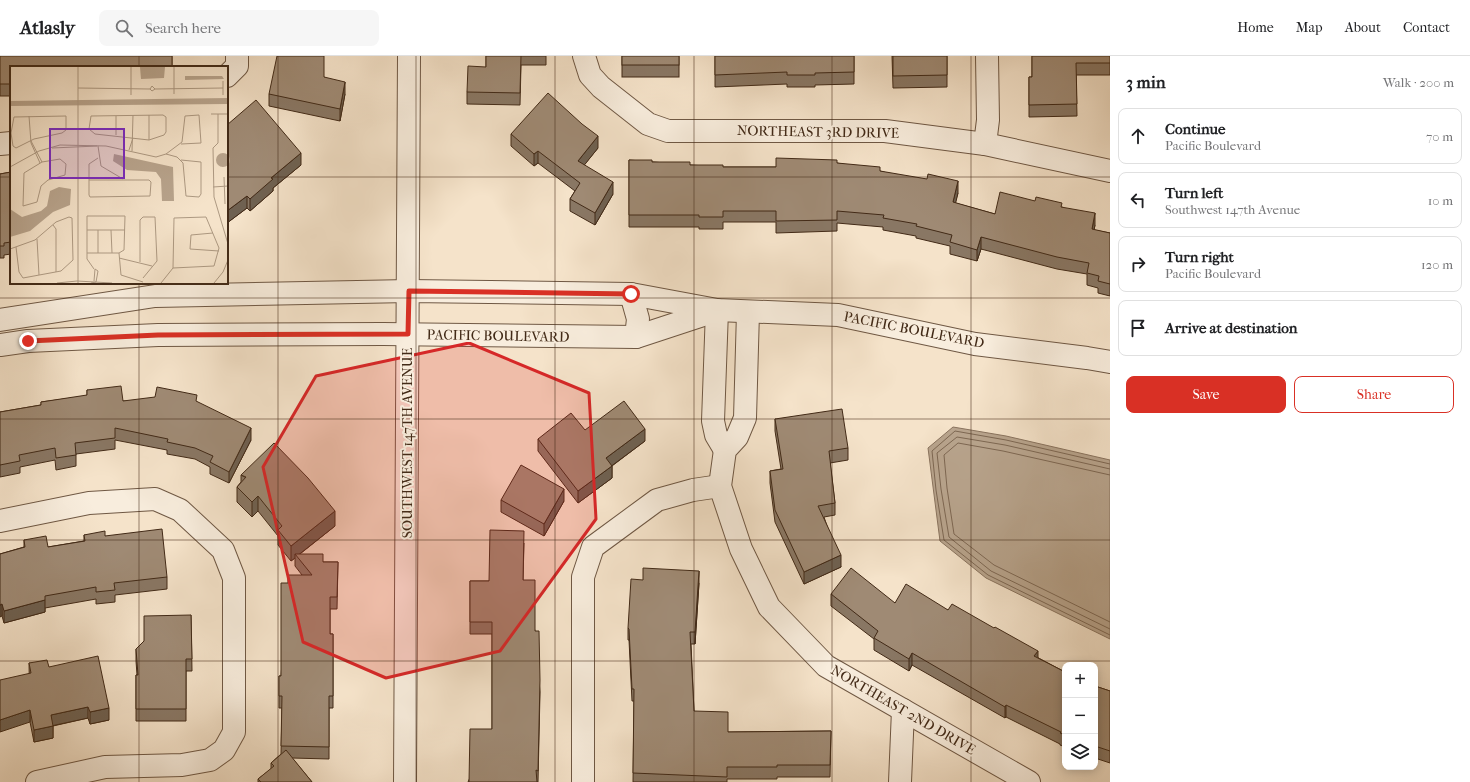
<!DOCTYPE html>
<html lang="en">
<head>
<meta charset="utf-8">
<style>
	:root { --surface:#fff; --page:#f6f6f6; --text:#202124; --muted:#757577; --line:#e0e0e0; --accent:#d93025 }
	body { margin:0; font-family:"IM FELL French Canon",serif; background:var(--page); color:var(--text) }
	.controls { position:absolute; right:12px; bottom:12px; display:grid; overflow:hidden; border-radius:8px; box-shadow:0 2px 10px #0003 }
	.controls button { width:36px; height:36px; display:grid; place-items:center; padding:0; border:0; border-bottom:1px solid var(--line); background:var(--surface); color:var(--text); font:20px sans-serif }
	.stop { position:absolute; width:12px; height:12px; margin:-9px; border:3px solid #d93025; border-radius:50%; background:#fff }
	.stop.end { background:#d93025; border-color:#fff; box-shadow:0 1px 4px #0008 }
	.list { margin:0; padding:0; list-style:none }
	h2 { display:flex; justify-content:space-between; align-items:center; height:52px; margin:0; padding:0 16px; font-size:17px }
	h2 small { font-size:13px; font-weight:400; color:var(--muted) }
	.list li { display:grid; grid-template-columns:26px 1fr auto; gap:12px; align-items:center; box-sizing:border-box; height:56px; margin:0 8px 8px; padding:0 8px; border:1px solid var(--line); border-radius:8px }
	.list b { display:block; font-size:15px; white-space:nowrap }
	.list p { margin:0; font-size:13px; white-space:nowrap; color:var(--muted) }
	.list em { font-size:13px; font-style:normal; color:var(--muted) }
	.actions { display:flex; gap:8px; padding:12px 16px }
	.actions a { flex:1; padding:9px 0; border:1px solid var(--accent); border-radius:8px; text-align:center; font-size:14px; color:var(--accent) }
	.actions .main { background:var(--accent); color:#fff }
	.icon { flex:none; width:22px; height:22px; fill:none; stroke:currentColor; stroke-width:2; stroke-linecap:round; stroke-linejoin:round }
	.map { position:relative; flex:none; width:1110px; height:726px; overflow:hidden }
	header { display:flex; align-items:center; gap:24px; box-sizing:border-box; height:56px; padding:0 20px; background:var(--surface); border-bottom:1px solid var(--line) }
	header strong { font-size:19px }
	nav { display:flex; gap:22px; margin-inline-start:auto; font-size:14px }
	.search { width:280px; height:36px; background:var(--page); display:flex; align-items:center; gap:10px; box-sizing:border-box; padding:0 14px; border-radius:8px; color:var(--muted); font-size:15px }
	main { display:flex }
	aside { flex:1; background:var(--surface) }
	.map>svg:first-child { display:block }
	.water { fill:#b8a48d; stroke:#89735e }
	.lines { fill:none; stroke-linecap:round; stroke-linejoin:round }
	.shore { stroke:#7d6752; stroke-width:1 }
	.minor-casing { stroke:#6f5844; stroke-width:24 }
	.minor { stroke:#f8eddd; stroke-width:22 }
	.wall { fill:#897764; stroke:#422a17 }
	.shaded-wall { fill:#6f6151; stroke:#422a17 }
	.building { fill:#9f8a74; stroke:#422a17 }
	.route { stroke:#d93025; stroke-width:5 }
	.marked { fill:#d62828; fill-opacity:0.2; stroke:#d62828; stroke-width:3; stroke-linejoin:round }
	.grid { fill:none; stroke:#422a17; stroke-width:1; stroke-opacity:0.55 }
	.labels { text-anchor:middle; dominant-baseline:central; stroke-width:4; stroke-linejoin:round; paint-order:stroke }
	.street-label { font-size:14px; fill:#422a17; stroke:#f8eddd }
	.inset-road { fill:none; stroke:#ad9982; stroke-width:1 }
	.view { fill:#7b2cbf; fill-opacity:0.15; stroke:#7b2cbf; stroke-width:2 }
	.inset-edge { fill:none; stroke:#422a17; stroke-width:2 }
</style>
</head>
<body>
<header>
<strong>Atlasly</strong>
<div class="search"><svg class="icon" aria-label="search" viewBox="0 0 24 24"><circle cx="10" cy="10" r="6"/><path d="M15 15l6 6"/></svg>Search here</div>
<nav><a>Home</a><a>Map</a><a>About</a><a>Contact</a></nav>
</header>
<main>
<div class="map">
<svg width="1110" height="726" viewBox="0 0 1110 726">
	<rect width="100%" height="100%" fill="#f5e3ca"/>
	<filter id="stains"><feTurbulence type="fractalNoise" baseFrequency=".005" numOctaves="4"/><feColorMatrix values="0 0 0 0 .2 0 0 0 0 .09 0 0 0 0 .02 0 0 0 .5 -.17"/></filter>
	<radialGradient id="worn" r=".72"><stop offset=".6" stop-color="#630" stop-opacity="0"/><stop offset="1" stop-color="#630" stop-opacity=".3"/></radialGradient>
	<polygon class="water" points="953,371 1006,380 1110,404 1110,583 986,522 940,485 928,392"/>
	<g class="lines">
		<g class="shore">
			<polyline points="1110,408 1006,384 955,375 932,395 936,434 944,484 988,519 1110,579"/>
			<polyline points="1110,413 1005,389 957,381 937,397 941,433 949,481 991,515 1110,573"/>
			<polyline points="1110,419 1003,395 958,387 944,399 947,432 954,478 994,509 1110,566"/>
		</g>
		<g class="minor-casing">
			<g id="minor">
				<polyline points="584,0 590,19 601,31 648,68 668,75 885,75 985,88 1110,115"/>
				<polyline points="227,20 237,10 237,0"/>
				<polyline points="0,88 11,87"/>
				<polyline points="985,88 988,64 987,0"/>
				<polyline points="631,238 638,263 636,281"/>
				<polyline points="717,254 713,365 716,379 725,394"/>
				<polyline points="748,256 745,362 737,381 725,394 720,430 741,493 769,551 826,610 1029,726"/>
				<polyline points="0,264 155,240 409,235 631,238 717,254 838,259 975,288 1087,302 1110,306"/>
				<polyline points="0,289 28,285 158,279 383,278 636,281 715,255"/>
				<polyline points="0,465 89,447 155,443 180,454 223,494 234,522 234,676 224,694 210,704 182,709 105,711 37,726"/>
				<polyline points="405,726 409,0"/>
				<polyline points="583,726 583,521 593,491 657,444 693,434 720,430"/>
				<polyline points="900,726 903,654"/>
			</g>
		</g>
		<use href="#minor" class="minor"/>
	</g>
	<g class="wall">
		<polygon points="0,0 172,0 172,11 11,11 11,40 0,40"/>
		<polygon points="486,0 546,0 546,9 521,9 520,49 467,48 467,36 486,11"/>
		<rect x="622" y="0" width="57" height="21"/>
		<polygon points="715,0 854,0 854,28 815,29 815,31 787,31 787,28 715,31"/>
		<polygon points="892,0 947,0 947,31 893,32"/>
		<polygon points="1032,0 1110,0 1110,19 1076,19 1077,60 1029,61 1029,21 1032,21"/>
		<polygon points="324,21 345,38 340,65 269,50 269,38"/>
		<polygon points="227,69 301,109 273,132 273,135 250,155 247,152 227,167"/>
		<polygon points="511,78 598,92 584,109 613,138 595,169 570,155 570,143 575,135 538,107 534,110 511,90"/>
		<polygon points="629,104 690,109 723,111 776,111 837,107 880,115 958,137 955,147 995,158 1062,151 1095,169 1094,174 1110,177 1110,240 1098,237 1098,232 1087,229 1087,218 1057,213 981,193 977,205 950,198 950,190 916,182 916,180 883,174 883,171 837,167 837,175 776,177 776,166 723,166 723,173 699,173 699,171 629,171"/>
		<polygon points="11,116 11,198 4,199 4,202 0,202 0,118"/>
		<polygon points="87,334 123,345 197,346 251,384 229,427 210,418 210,411 195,403 167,398 167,394 115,384 115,393 76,398 76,410 56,414 55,404 20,411 20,417 0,421 0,356 41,349 41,346 87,340"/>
		<polygon points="775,363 848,392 848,404 830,407 835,447 835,459 824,461 841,511 804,528 775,466 770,427 770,415 781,413 775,375"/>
		<polygon points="538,383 645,385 612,410 612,422 578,447 538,395"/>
		<polygon points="241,419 335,470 300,498 323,506 338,506 337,553 330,553 330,578 333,578 333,652 329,652 329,703 292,702 312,726 258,726 258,723 271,713 271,707 281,698 282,652 279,652 279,620 281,620 288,527 302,519 295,510 295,502 291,505 278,489 278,480 258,455 252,461 237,446 237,431 241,426"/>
		<polygon points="501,444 564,445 544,480 501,456"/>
		<polygon points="84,479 105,480 167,521 167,533 115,539 115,546 96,548 96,543 45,552 45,556 4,567 2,560 0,498 24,491 24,484 48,491 84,485"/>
		<polygon points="524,487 523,524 535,575 540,636 538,726 468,726 492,673 492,578 470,578 470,525 489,525"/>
		<polygon points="699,527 695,588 691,588 694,655 728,676 831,675 830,721 777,721 777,723 727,723 727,726 633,726 634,645 632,645 629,584 628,584 628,572"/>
		<polygon points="831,538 948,554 1065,616 1065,691 1060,689 1060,688 1006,661 1005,662 912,609 909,615 874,594 874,583 831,550"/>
		<polygon points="191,559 192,615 186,615 186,665 136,665 136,619 137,619 136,605 136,593"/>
		<polygon points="29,607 49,611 109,664 90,668 88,662 53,670 53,682 34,686 30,666"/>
		<polygon points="1095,630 1110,635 1110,707 1095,702"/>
	</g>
	<g class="shaded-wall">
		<polygon points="345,26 345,38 340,65 340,53"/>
		<polygon points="598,80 598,92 578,117 578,105"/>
		<polygon points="538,95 538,107 534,110 534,98"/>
		<polygon points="301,97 301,109 273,132 273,135 250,155 250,143 271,122"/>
		<polygon points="958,125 958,137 953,158 953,146"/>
		<polygon points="613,126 613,138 595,169 595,157"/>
		<polygon points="247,140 247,152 227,167 227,155"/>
		<polygon points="1095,157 1095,169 1092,185 1092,173"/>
		<polygon points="981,181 981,193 977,205 977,194"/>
		<polygon points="251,372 251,384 229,427 229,416"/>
		<polygon points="645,373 645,385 606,414 606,402"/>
		<polygon points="612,410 612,422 578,447 578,435"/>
		<polygon points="564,433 564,445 544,480 544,468"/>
		<polygon points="258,440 258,455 252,461 252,446"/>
		<polygon points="335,455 335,470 297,500 295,498 295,502 291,505 291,490"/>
		<polygon points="841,499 841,511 804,528 804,516"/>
		<polygon points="699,515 699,527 695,588 695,576"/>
		<polygon points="45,544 45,556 4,567 4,555"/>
		<polygon points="2,548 2,560 0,561 0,549"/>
		<polygon points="1038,595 1038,607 1034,600"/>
		<polygon points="912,597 912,609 909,615 909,603"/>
		<polygon points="1006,649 1006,661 1005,662 1005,651"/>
		<polygon points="88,651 88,662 51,670 51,659"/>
		<polygon points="109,652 109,664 90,668 90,656"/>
		<polygon points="30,654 30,666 0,676 0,664"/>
		<polygon points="53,670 53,682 34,686 34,674"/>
	</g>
	<g class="building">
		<polygon points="0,0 172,0 172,10 135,10 135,11 11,11 11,28 0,28"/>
		<polygon points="277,0 324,0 324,21 345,26 340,53 269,38"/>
		<polygon points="486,0 521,0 520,37 467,36 468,10 486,11"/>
		<rect x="622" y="0" width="57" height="9"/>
		<polygon points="715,0 854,0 854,16 815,17 815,19 787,19 787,16 715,19"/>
		<polygon points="893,0 947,0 947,19 893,20"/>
		<polygon points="1032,0 1110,0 1110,7 1076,7 1077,48 1029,49 1029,21 1032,21"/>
		<polygon points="548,37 582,68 598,80 578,105 613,126 595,157 570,143 580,127 538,95 534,98 511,78"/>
		<polygon points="256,44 301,97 271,122 273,123 250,143 247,140 227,155 227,69"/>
		<polygon points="776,102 837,104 837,107 880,111 880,115 927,123 928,118 958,125 953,146 995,158 1000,136 1035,145 1036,141 1062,147 1061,151 1095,157 1092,173 1110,177 1110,228 1098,225 1099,220 1087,217 1089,207 1057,201 981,181 977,194 950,186 952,179 916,170 917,168 883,162 884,159 837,155 837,164 776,165 776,155 723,155 723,161 699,161 699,159 629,159 629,104 652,104 652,106 690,106 690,109 723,109 723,111 776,111"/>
		<polygon points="11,116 11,186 4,187 4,190 0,190 0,118"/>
		<polygon points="121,330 123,345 155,341 157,331 197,339 196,345 251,372 229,416 210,406 213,400 195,392 167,386 168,383 115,372 115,382 75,387 76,399 56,402 55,392 19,399 20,405 0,409 0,356 41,349 41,346 87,339 87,334"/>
		<polygon points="624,345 645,373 606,402 612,410 578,435 538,383 571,357 585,374"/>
		<polygon points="842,353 848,392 829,395 835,447 818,450 841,499 804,516 775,454 770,415 783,413 775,363"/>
		<polygon points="274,387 308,422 335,455 291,490 278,474 282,470 258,440 252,446 237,431 246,421 241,419"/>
		<polygon points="521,409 564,433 544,468 501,444"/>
		<polygon points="162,473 167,521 114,527 115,534 96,536 96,531 45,540 45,544 4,555 2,548 0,549 0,498 25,491 24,484 46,480 48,491 85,485 84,479 105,475 105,480"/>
		<polygon points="490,474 524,475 523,524 535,524 535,575 539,575 540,624 538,715 536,714 537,726 469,726 470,673 492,673 492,566 470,566 470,525 489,525"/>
		<polygon points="295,498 323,498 323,506 338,506 337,541 330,541 330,578 333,578 333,640 329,640 329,691 281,690 282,640 279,640 279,620 281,620 281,527 288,527 288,519 312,519"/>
		<polygon points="643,512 699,515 695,576 690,576 694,655 728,656 728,676 831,675 830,709 777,709 777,711 727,711 727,721 633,717 634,633 632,633 629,573 628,572 631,523 643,524"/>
		<polygon points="851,512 895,547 906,528 948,554 952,548 994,572 995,571 1038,595 1034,600 1065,616 1065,679 1060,677 1061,676 1006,649 1005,651 912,597 909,603 874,582 878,575 831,538"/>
		<polygon points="191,559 192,603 186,603 186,653 136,653 136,619 138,619 136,593 144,585 144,560"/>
		<polygon points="98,600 109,652 90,656 88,651 51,659 53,670 34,674 30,654 0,664 0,624 31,617 29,607 47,604 49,611"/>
		<polygon points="1095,630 1110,635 1110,695 1095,690"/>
		<polygon points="286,694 312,726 261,726 258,723 274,710 271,707"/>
	</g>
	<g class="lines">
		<polyline class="route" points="28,285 158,279 408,278 409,235 631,238"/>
	</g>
	<path class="marked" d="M 469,287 L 589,337 L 596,463 L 500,595 L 386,622 L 303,586 L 263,411 L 316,320 Z"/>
	<path class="grid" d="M 139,0 L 139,11M 278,0 L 278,726M 416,0 L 416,726M 555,0 L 555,726M 694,0 L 694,726M 832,0 L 832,726M 971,0 L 971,726M 0,121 L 11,121M 227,121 L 1110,121M 139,227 L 139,726M 0,242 L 1110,242M 0,363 L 1110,363M 0,484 L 1110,484M 0,605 L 1110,605"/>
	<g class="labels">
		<g class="street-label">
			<text transform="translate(818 76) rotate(1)">NORTHEAST 3RD DRIVE</text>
			<text transform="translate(914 274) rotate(11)">PACIFIC BOULEVARD</text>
			<text transform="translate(498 280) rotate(1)">PACIFIC BOULEVARD</text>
			<text transform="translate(407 387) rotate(-90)">SOUTHWEST 147TH AVENUE</text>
			<text transform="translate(903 654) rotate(30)">NORTHEAST 2ND DRIVE</text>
		</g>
	</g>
	<g transform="translate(10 10)">
		<rect width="218" height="218" fill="#f5e3ca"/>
		<path d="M 130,1 L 155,1 L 154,12 L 131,13 ZM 175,10 L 212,10 L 214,13 L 175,14 ZM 218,32 L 218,38 L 0,40 L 0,35 ZM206 94a7 7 0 1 1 14 0a7 7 0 1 1-14 0ZM 104,88 L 163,101 L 164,135 L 152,135 L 151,113 L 146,106 L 117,104 L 103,95 ZM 49,121 L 61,123 L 60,139 L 43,146 L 20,165 L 0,171 L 0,143 L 12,151 L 31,145 L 37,140 L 40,125 Z" fill="#b8a48d"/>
		<path class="inset-road" d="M 121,1 L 121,29M 164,1 L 164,28M 213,15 L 213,29M 68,22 L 140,23M 145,23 L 142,25 L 140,23 L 142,20 L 145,23 L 213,22M 201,48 L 218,48M 208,48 L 208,77 L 203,82 L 204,131 L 218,178M 139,49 L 139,74M 19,50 L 21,77 L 30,97M 56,50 L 56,64 L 52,67 L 24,73 L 6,82 L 3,80 L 1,67 L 4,51 ZM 81,50 L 153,49 L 156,51 L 156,66 L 154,69 L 139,74 L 85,68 L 79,63 ZM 106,69 L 106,50M 21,75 L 32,96M 171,78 L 191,77 L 189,49 L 175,50 L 172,76 L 156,88 L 167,91 L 173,97 L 176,130 L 189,131 L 191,128 L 191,96 L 171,94M 88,80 L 91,100 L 113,113M 42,82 L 87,80M 119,84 L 123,72M 122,85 L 123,49M 50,93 L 56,98 L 55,109 L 38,114 L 31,120 L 27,136 L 13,140 L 14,107 L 32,96 ZM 0,101 L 29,85 L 50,79 L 96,80 L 146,91 L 156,88M 214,111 L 215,138M 79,114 L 139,114 L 141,116 L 140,130 L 80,131 L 79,129 L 79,98 L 88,92M 203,121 L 218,120M 43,159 L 46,163 L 46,206M 77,164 L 115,164M 88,164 L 88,187M 101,164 L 102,187M 203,167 L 181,169 L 180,183 L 209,185M 27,173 L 29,209M 0,183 L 25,174 L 46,156 L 59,151 L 62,152 L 63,194 L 51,205 L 13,212 L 9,206 L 6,181M 77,187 L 109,187 L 114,184 L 115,150 L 77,150 L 77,193 L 84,203M 109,187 L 111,209 L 133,216M 109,192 L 142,200M 130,196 L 130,154 L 133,151 L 145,151 L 147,195 L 133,212M 47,217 L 67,215 L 102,217M 68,217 L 68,1M 81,217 L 86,216 L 88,205 L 85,203 L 84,215M 151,217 L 163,202 L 164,152 L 196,151 L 209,182 L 204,200 L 163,202M 204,217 L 213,206 L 218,194"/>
		<path class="view" d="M 40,63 L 114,63 L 114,112 L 40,112 Z"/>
		<rect width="218" height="218" class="inset-edge"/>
	</g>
	<rect width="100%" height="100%" filter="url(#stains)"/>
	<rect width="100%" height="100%" fill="url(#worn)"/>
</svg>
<div class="controls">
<button>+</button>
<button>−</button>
<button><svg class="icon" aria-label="layers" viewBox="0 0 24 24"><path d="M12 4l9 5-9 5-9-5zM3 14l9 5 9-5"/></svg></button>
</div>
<div class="stop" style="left:631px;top:238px"></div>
<div class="stop end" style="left:28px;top:285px"></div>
</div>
<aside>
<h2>3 min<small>Walk · 200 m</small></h2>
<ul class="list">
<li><svg class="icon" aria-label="ahead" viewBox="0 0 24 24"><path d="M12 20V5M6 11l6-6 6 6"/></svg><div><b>Continue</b><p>Pacific Boulevard</p></div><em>70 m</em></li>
<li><svg class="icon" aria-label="left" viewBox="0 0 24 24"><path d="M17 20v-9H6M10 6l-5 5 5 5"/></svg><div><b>Turn left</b><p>Southwest 147th Avenue</p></div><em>10 m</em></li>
<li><svg class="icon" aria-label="right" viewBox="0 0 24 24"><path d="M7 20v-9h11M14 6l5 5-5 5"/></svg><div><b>Turn right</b><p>Pacific Boulevard</p></div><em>120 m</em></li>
<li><svg class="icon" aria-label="arrive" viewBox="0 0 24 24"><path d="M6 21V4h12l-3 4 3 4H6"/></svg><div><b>Arrive at destination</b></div></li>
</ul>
<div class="actions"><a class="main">Save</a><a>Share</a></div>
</aside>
</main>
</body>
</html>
